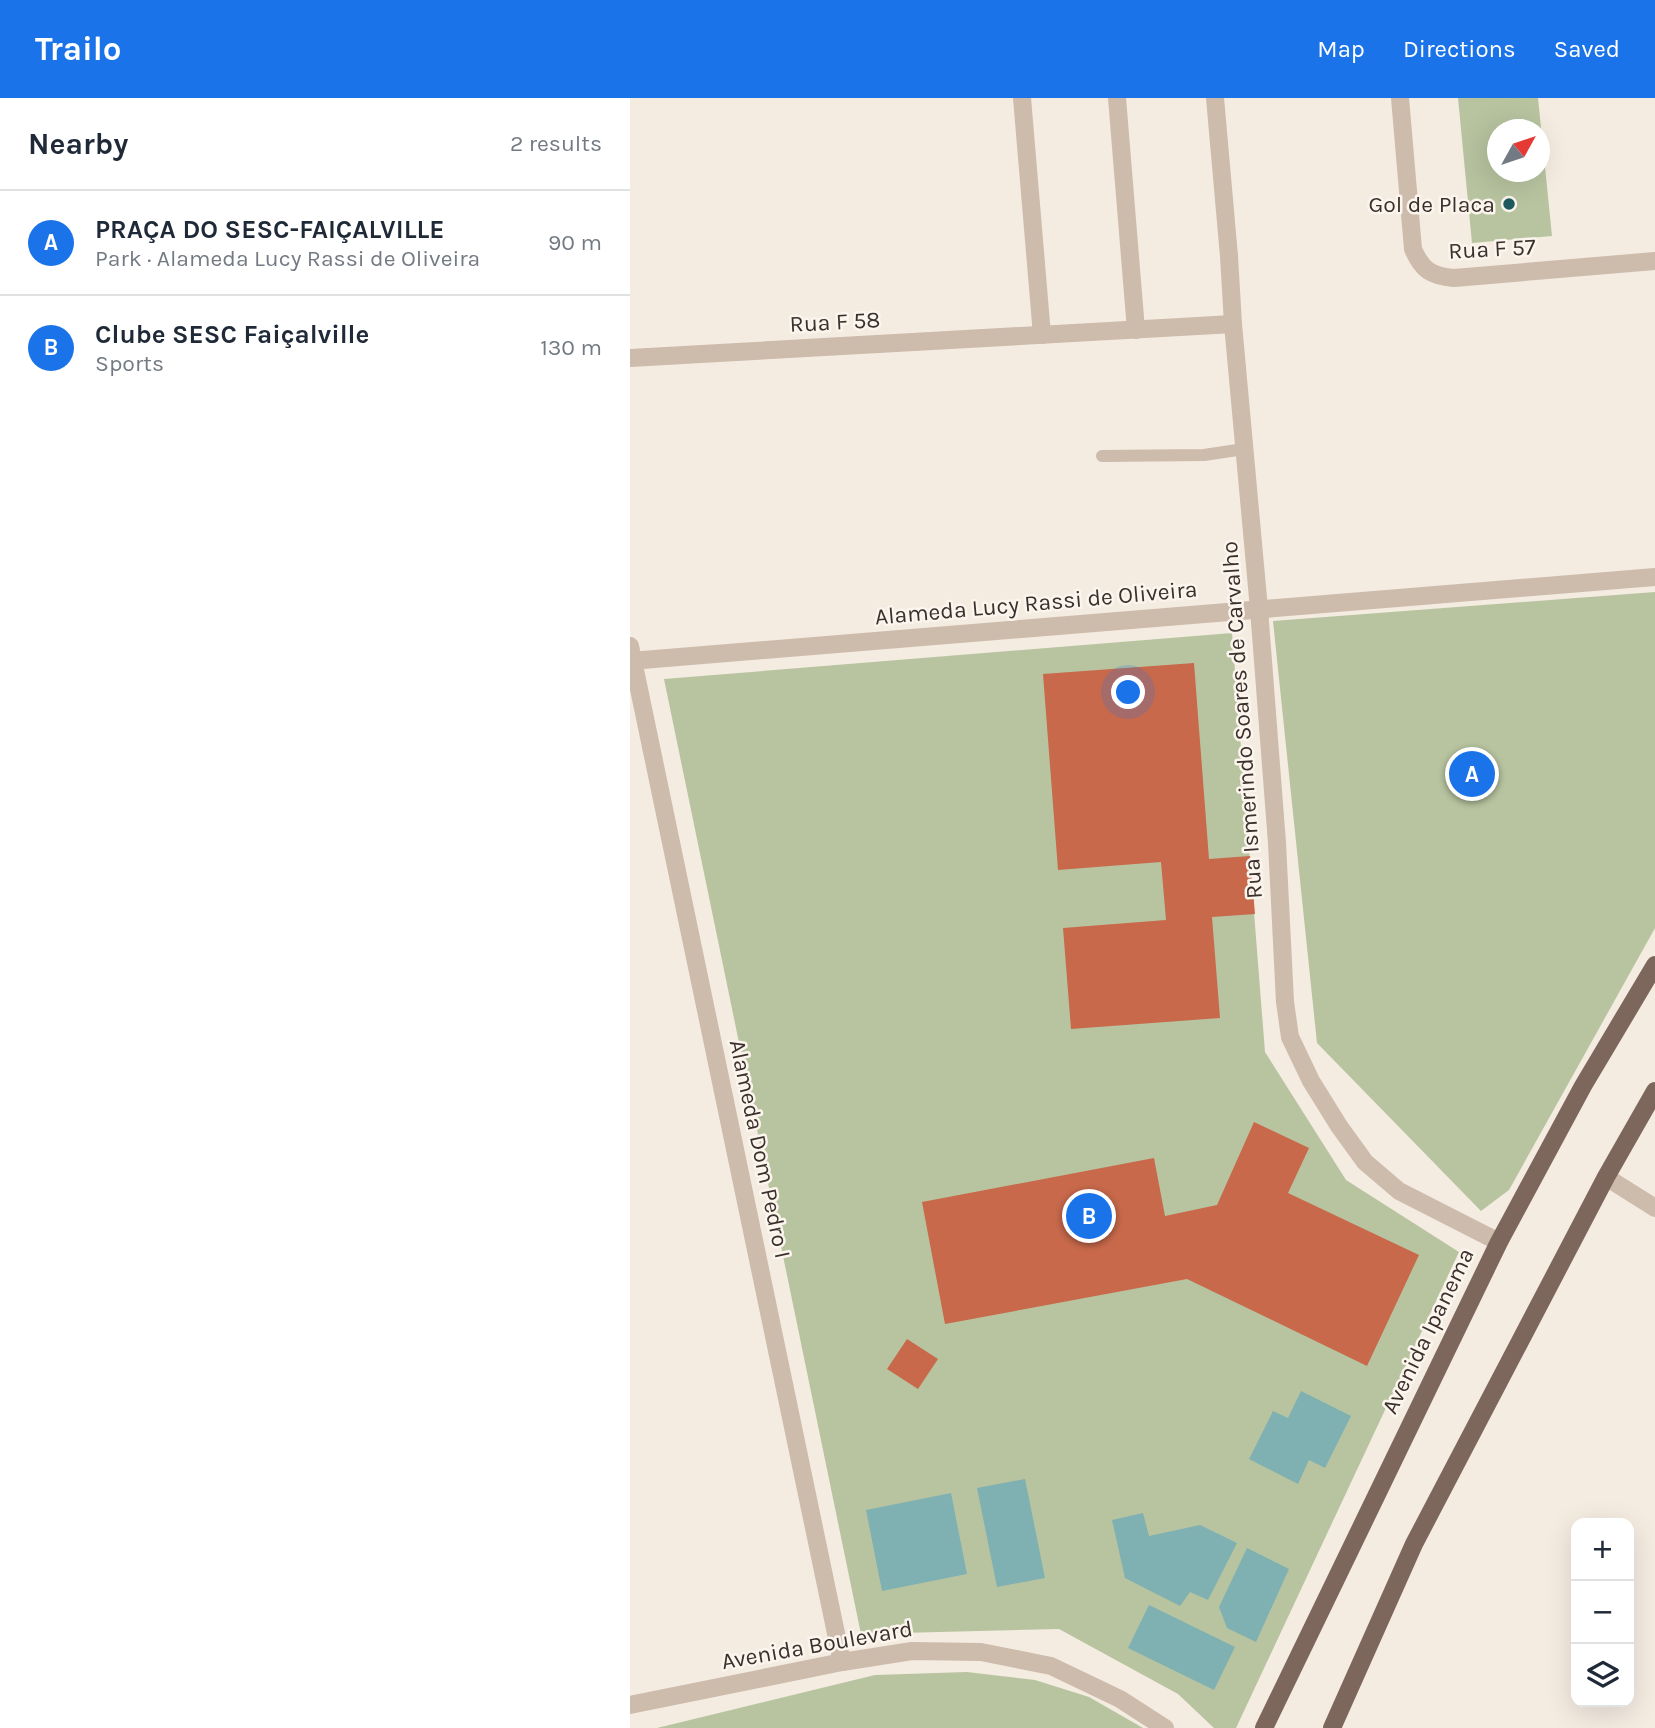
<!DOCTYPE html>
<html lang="en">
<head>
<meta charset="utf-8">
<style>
	:root { --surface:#fff; --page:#f2f2f3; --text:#1f2937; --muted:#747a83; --line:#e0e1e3; --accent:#1a73e8 }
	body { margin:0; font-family:Karla,sans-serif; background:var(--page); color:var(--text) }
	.controls { position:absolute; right:21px; bottom:21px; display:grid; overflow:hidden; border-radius:14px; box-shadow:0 7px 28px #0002 }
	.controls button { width:63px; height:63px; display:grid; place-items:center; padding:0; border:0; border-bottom:2px solid var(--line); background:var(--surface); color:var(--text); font:35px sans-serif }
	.compass { position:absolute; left:857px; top:21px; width:63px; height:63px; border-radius:50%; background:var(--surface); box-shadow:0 7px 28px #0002; rotate:50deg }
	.you { position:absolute; left:499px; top:595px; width:24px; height:24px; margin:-18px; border:5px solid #fff; border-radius:50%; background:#1a73e8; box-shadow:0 0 0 10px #1a73e833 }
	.badge { display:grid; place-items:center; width:46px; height:46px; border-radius:50%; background:var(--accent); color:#fff; font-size:23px; font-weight:700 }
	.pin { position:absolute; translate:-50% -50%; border:4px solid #fff; box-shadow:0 2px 7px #0006 }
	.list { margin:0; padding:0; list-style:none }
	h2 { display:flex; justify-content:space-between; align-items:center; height:91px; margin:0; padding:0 28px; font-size:30px }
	h2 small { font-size:23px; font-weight:400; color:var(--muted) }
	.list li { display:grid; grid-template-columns:46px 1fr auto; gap:21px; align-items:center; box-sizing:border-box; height:105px; padding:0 28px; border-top:2px solid var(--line) }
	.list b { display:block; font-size:26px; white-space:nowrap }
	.list p { margin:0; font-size:23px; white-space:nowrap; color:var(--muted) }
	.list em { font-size:23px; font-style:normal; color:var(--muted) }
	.icon { flex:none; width:38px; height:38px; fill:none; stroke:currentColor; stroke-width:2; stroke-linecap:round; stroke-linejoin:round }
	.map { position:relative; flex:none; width:1025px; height:1630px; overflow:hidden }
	header { display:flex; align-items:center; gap:42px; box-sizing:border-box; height:98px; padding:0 35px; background:var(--accent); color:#fff }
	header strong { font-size:33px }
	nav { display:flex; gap:38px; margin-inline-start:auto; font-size:24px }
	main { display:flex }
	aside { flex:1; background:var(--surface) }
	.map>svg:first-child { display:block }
	.green { fill:#b8c4a0; fill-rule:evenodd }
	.water { fill:#7fb0b2 }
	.building { fill:#c8694b }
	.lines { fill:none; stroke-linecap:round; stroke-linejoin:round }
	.service { stroke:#cdbbac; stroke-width:12 }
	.minor { stroke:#cdbbac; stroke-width:18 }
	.primary { stroke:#7d675c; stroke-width:18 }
	.poi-dot { fill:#1f5a5e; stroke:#fbf5ee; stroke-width:2.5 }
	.labels { text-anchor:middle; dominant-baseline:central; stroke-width:5; stroke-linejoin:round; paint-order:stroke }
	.poi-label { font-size:23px; fill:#3b302b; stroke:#fbf5ee; text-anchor:end }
	.street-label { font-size:23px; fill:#3b302b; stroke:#fbf5ee }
</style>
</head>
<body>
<header>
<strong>Trailo</strong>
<nav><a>Map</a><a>Directions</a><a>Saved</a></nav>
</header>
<main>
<aside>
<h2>Nearby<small>2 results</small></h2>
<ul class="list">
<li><span class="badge">A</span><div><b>PRAÇA DO SESC-FAIÇALVILLE</b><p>Park · Alameda Lucy Rassi de Oliveira</p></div><em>90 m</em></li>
<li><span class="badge">B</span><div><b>Clube SESC Faiçalville</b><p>Sports</p></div><em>130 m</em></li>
</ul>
</aside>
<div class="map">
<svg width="1025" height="1630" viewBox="0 0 1025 1630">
	<rect width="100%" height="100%" fill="#f4ebe1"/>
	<g class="green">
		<path d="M 828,0 L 908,0 L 922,138 L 842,145 ZM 867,32 L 909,32 L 909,74 L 867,74 Z"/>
		<polygon points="1025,494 1025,830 879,1092 851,1113 687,945 643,523"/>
		<polygon points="602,535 635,954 716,1082 829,1154 606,1630 584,1630 548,1596 429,1531 231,1536 34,581"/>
		<polygon points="337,1574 405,1582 459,1599 513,1630 27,1630 245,1577"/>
	</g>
	<g class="water">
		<polygon points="671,1293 721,1318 695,1370 679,1362 668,1386 619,1361 643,1313 658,1320"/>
		<polygon points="395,1381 415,1480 367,1489 347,1390"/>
		<polygon points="321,1395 337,1476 252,1493 236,1412"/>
		<polygon points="513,1415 519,1438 570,1427 607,1445 578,1502 560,1494 550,1508 495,1480 482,1422"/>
		<polygon points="617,1450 659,1471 626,1544 597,1530 589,1509"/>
		<polygon points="519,1507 605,1549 584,1592 498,1550"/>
	</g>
	<g class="building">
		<polygon points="564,565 579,761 620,758 625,816 582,819 590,920 441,931 433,830 536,822 531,764 428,772 413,576"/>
		<polygon points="624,1024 679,1050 658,1095 789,1157 737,1268 557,1181 315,1226 292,1104 524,1060 535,1118 587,1107"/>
		<polygon points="277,1241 308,1261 288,1291 257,1271"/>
	</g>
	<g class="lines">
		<polyline class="service" points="472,358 574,357 614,351"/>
		<g class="minor">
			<polyline points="392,0 412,237"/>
			<polyline points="487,0 506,232"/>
			<polyline points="585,0 599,158 603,226 629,511 647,745 655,904 660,939 681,983 709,1028 735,1064 769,1093 869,1144"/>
			<path d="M 770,0 L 783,151 C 792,172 801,178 824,180 L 1025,163"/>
			<polyline points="0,260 603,226"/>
			<polyline points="0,548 212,1564"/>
			<polyline points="0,563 1025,479"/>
			<polyline points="976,1079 1025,1110"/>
			<polyline points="0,1607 212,1564 282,1553 351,1554 421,1568 490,1601 535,1630"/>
		</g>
		<g class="primary">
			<polyline points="634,1630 869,1144 953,988 1025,867"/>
			<polyline points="702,1630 784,1446 976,1079 1025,993"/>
		</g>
	</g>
	<circle class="poi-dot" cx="879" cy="106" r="7"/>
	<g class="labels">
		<g class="poi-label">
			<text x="865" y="106">Gol de Placa</text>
		</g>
		<g class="street-label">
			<text transform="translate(862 151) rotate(-3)">Rua F 57</text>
			<text transform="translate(205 224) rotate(-3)">Rua F 58</text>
			<text transform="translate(406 505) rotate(-5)">Alameda Lucy Rassi de Oliveira</text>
			<text transform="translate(612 622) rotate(-94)">Rua Ismerindo Soares de Carvalho</text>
			<text transform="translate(130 1051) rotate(78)">Alameda Dom Pedro I</text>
			<text transform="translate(798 1233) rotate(-64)">Avenida Ipanema</text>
			<text transform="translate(187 1547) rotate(-10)">Avenida Boulevard</text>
		</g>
	</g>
</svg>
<div class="controls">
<button>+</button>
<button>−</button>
<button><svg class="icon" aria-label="layers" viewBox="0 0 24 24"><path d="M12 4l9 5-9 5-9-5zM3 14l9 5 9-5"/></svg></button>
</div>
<svg class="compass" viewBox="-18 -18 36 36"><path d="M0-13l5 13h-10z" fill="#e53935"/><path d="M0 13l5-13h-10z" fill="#747a83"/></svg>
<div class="you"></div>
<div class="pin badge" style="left:842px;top:676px">A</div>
<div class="pin badge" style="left:459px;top:1118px">B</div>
</div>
</main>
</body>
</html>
